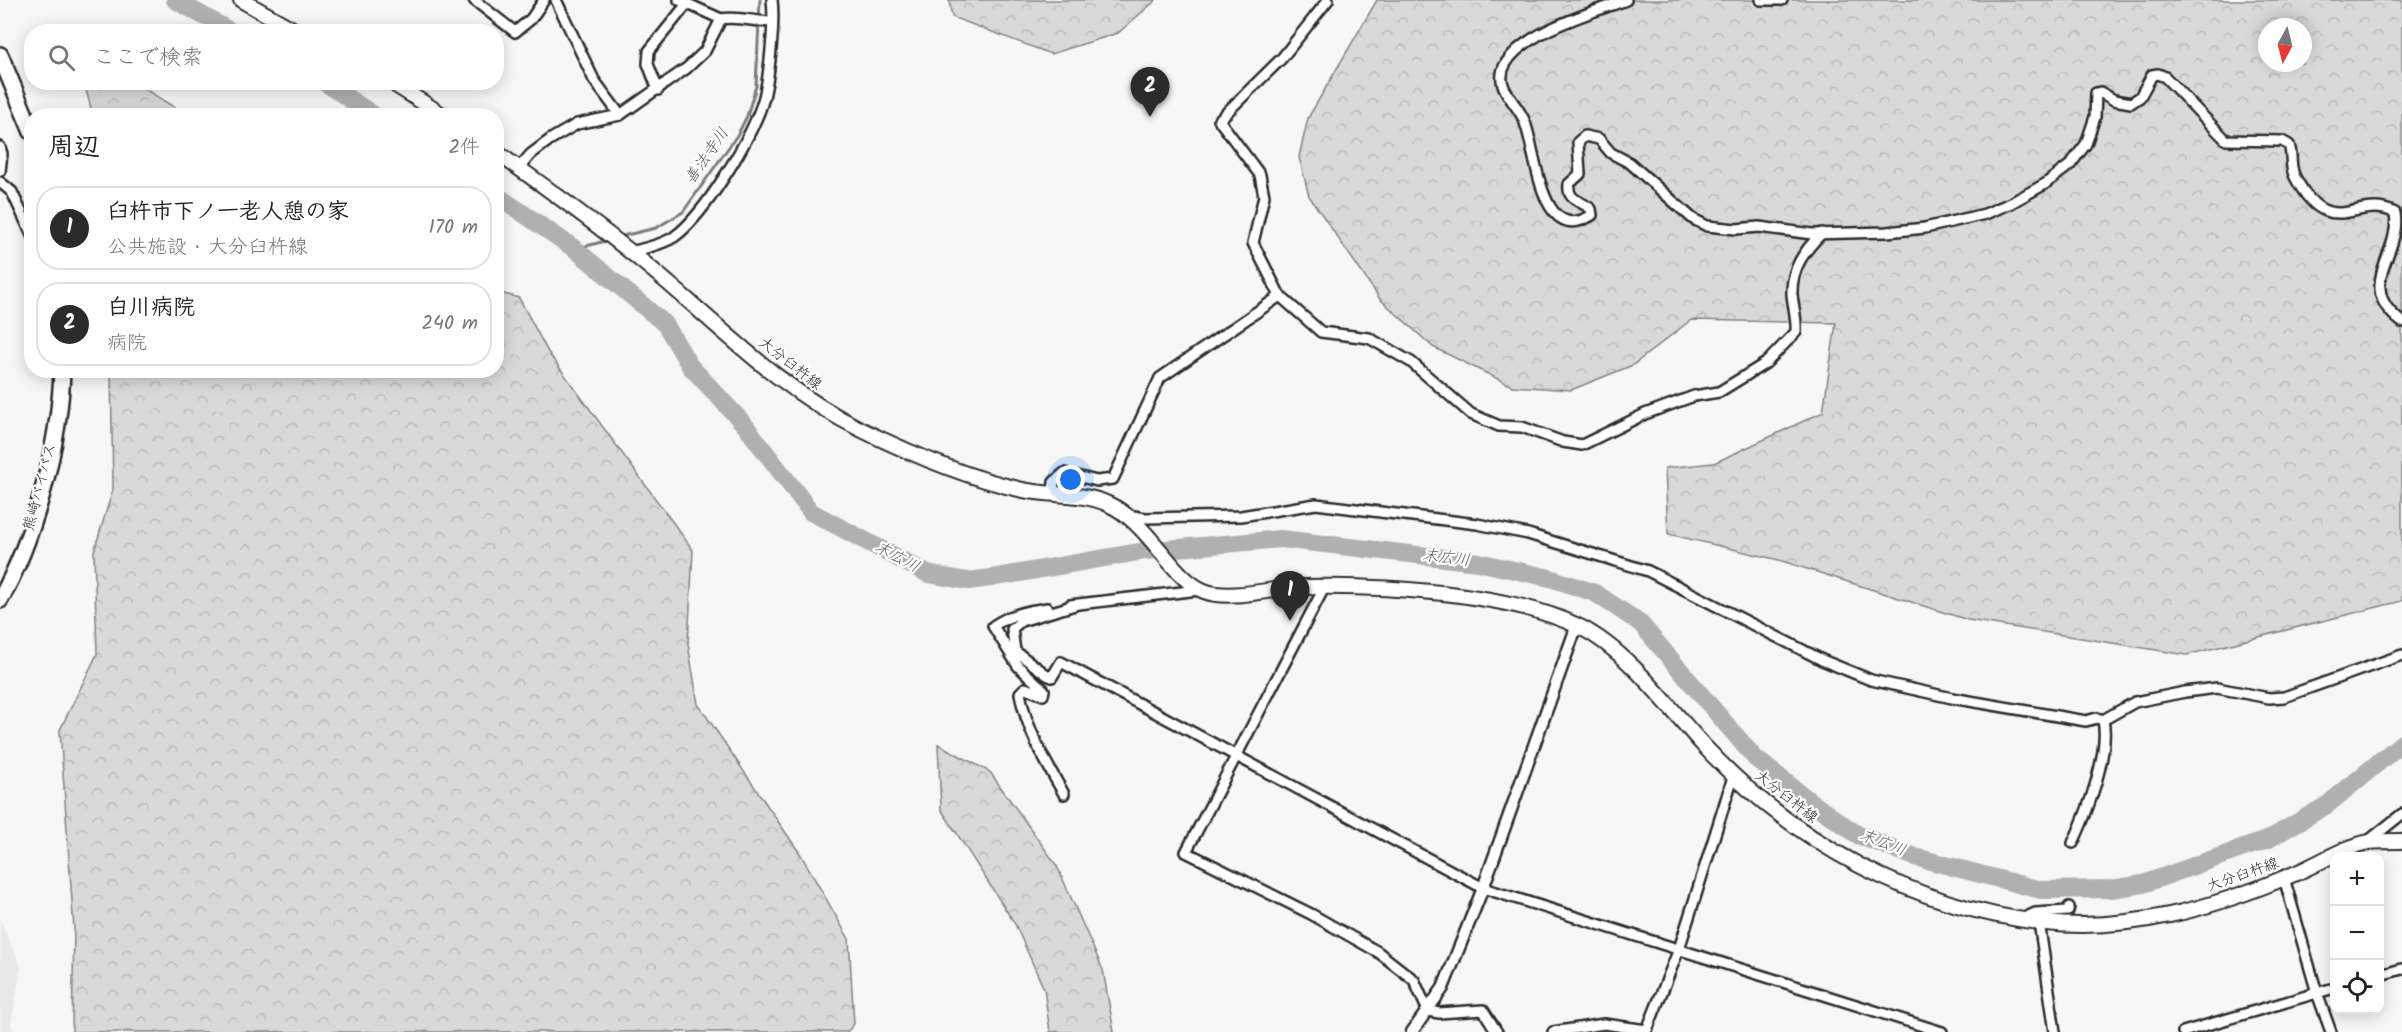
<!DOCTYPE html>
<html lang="ja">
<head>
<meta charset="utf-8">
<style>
	:root { --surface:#fff; --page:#f6f6f6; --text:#222; --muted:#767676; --line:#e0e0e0; --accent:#2b2b2b }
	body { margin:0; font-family:Kalam,"Klee One",sans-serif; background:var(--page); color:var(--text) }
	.controls { position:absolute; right:18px; bottom:18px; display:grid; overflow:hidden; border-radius:12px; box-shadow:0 3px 15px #0003 }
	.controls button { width:54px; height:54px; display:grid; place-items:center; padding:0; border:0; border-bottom:2px solid var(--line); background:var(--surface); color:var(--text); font:30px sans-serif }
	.compass { position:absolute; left:2258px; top:18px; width:54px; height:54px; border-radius:50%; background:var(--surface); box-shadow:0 3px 15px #0003; rotate:187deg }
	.you { position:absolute; left:1071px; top:480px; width:21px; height:21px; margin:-15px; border:4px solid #fff; border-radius:50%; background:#1a73e8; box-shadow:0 0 0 9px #1a73e833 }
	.badge { display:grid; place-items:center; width:39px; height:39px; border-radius:50%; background:var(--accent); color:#fff; font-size:20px; font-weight:700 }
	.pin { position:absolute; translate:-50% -50px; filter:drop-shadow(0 2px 3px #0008) }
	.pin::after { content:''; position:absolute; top:32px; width:21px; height:18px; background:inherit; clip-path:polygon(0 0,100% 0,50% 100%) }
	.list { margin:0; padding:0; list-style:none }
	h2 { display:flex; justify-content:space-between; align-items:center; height:78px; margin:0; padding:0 24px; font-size:26px }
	h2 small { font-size:20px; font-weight:400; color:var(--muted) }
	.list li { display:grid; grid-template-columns:39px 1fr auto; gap:18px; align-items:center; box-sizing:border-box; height:84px; margin:0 12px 12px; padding:0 12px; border:2px solid var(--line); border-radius:24px }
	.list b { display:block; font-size:22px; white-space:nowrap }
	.list p { margin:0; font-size:20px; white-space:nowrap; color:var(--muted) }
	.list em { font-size:20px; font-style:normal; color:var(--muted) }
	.icon { flex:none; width:33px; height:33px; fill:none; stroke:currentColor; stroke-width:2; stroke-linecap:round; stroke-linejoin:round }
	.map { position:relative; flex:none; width:2402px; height:1032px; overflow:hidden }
	.search { position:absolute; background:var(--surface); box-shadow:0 3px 15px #0003; left:24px; top:24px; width:480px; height:66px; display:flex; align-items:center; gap:15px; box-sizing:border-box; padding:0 21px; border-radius:24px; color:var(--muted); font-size:22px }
	.panel { position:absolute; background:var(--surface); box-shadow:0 3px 15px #0003; left:24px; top:108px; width:480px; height:270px; border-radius:24px }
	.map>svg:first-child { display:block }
	.built { fill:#e8e8e8 }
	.forest { fill:url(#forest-crowns); stroke:#828282; stroke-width:1.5; fill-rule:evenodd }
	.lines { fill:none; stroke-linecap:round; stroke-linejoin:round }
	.stream { stroke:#7b7b7b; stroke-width:3 }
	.river { stroke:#b0b0b0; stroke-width:18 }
	.minor-casing { stroke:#2b2b2b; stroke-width:14 }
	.tertiary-casing { stroke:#2b2b2b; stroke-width:15 }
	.primary-casing { stroke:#2b2b2b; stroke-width:18 }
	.trunk-casing { stroke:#2b2b2b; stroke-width:20 }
	.minor { stroke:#fff; stroke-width:9 }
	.tertiary { stroke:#fff; stroke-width:10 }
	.primary { stroke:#fff; stroke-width:14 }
	.trunk { stroke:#fff; stroke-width:15 }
	.labels { text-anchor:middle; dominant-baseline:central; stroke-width:4.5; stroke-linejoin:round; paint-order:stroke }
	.street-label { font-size:15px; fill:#2b2b2b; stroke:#fff }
	.water-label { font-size:16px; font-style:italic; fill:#5a5a5a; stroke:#fff }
</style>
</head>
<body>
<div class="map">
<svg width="2402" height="1032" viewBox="0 0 2402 1032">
	<defs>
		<pattern id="forest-crowns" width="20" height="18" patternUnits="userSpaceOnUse" patternTransform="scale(1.5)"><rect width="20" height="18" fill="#d9d9d9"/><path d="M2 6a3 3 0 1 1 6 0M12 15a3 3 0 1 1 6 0" fill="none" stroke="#bababa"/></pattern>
	</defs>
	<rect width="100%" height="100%" fill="#f7f7f7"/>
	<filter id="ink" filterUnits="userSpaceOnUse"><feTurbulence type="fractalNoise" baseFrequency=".0167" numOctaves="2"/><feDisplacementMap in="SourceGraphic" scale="12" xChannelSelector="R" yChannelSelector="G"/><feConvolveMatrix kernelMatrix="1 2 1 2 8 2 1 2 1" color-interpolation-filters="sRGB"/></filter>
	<g filter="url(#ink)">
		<polygon class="built" points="0,919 21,967 11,1025 14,1032 0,1032"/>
		<g class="forest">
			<polygon points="949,0 1156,0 1118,33 1051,54 952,17"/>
			<path d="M 1377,0 L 2402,0 L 2402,601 L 2187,655 L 1968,620 L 1779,560 L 1668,534 L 1665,468 L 1714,463 L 1823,412 L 1836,323 L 1691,320 L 1633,365 L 1571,390 L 1512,386 L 1433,347 L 1380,299 L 1309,196 L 1299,157 L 1308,118 ZM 2267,27 L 2303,27 L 2303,63 L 2267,63 Z"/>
			<polygon points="84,83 135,83 187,115 93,115"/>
			<polygon points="497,292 519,298 548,352 693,550 688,644 698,704 801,855 849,939 854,1024 847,1032 72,1032 74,930 60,730 97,654 94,551 113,489 111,371 496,370"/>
			<polygon points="938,744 990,772 1057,866 1103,970 1114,1032 1050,1032 1044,989 1015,924 941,809"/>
		</g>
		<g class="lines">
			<g class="stream">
				<polyline points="618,237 656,228 683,212 738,134 747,116 756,86 760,0"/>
				<polyline points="575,249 609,240"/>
			</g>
			<g class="river">
				<polyline points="175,0 232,32"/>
				<polyline points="324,82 375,116"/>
				<polyline points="496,195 575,249 665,324 690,366 744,424 811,512 928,574 968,581 991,578 1144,551 1281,539 1478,562 1550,578 1595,593 1640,623 1755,758 1815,805 1858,835 1915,857 2041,890 2111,889 2143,884 2269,839 2327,805 2402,743"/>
			</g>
			<g class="minor-casing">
				<g id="minor">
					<polyline points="474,0 515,32 531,19 544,0"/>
					<polyline points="556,0 594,80 620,115"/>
					<polyline points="679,0 721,19"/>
					<path d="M 1328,0 L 1282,58 L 1219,120 L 1260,175 L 1264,196 L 1253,243 L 1280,296 L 1321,332 L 1369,338 L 1411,362 L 1471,414 L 1499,426 L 1522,427 L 1563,442 L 1582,445 L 1645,414 L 1694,396 L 1719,392 L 1766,363 L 1796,332 C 1797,318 1793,307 1792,294 C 1791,268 1805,250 1822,233"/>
					<path d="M 1626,0 C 1591,13 1526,31 1506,63 C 1492,86 1516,101 1524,120 C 1537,150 1539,248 1592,215 L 1591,209 C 1580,200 1567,201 1569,184 L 1580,174 L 1578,142 L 1585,136 L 1599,139 L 1611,153 L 1630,163 L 1693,219 L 1707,226 L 1736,229 L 1759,227 L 1812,234 L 1887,232 L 1925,228 L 1985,214 L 2011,203 L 2045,184 L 2070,165 L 2086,144 L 2095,117 L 2096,93 L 2100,92 L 2114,100 L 2131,103 L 2140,97 L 2152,75 L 2158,74 L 2165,77 L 2226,140 L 2282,141 L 2289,145 C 2293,155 2289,166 2295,177 C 2330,244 2357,193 2395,213 C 2402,255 2353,286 2402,322"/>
					<polyline points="1761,0 1782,0"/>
					<polyline points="658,90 648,64 649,51 686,5"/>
					<polyline points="0,147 2,154 0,171"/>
					<path d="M 519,168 L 531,154 L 551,139 L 577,124 L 620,115 L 687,68 L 705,51 L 721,19 C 738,16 755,22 772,22"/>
					<polyline points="0,182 12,192 32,235"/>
					<path d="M 631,252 C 645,248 662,245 674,237 C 704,216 750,140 762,104 C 769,83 775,22 772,0"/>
					<polyline points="1053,494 1054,482 1064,473 1097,481 1113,479 1160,378 1280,296"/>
					<polyline points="1128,515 1145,518 1241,516 1316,504 1477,524 1528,534 1648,571 1822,660 1871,680 1952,698 2086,721 2097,718 2103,720 2135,702 2185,692 2217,688 2269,698 2284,697 2402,655"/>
					<polyline points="1325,586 1186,852 1311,914 1378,952 1414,980 1428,1011 1439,1013 1483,1010 1497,1032"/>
					<polyline points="1070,605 1199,590"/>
					<polyline points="1075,605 1021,621 1012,629 1015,651 1047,675 1052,677 1061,662 1483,888 1942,1032"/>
					<path d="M 1047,608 C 1027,611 1011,614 993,626 L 1018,666 L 1044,690 L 1043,695 L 1025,688 L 1020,693 C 1026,729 1046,763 1064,794"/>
					<polyline points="2367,842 2402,814"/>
					<path d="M 2073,843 C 2087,813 2110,753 2103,720"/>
					<polyline points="2284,878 2317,993 2331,1032"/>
					<polyline points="2022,919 2035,913 2068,911 2069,907"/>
					<polyline points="2039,922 2055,1032"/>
					<polyline points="2380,975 2402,969"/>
					<polyline points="1553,1032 1604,1024 1647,1030 1679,949 1733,777"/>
					<polyline points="2183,1032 2334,988"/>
				</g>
			</g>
			<g class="tertiary-casing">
				<polyline id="tertiary" points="1412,1032 1443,988 1483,888 1577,625"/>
			</g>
			<g class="primary-casing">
				<g id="primary">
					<polyline points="241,0 298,32"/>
					<polyline points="391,82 444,116"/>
					<path d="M 496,152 C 553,192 608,232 661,277 C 727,333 782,390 860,429 C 911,454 967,478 1023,490 C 1050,496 1082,492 1108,504 C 1149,522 1172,579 1204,591 C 1230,601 1273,588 1301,587 C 1379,585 1510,592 1580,627 C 1628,651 1669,708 1705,747 C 1795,843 1913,908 2046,923 C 2129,932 2213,908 2289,876 C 2315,866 2343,847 2369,842 C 2380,841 2392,841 2402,841"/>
				</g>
			</g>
			<g class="trunk-casing">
				<g id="trunk">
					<polyline points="0,55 32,132"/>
					<path d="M 0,600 C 35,537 60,442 62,370"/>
				</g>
			</g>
			<use href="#minor" class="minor"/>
			<use href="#tertiary" class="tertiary"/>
			<use href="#primary" class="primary"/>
			<use href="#trunk" class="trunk"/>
		</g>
	</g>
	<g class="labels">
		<g class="street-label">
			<text transform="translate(790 364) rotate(38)">大分臼杵線</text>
			<text transform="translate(40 487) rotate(-75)">熊崎バイパス</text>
			<text transform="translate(1786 797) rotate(38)">大分臼杵線</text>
			<text transform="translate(2243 875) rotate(-19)">大分臼杵線</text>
		</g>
		<g class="water-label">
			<text transform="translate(707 156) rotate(-55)">善法寺川</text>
			<text transform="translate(897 557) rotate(28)">末広川</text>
			<text transform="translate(1446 558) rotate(7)">末広川</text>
			<text transform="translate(1883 843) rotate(21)">末広川</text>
		</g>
	</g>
</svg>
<div class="controls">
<button>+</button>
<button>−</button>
<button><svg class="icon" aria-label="locate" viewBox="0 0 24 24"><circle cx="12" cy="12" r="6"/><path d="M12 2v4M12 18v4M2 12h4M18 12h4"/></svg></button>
</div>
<svg class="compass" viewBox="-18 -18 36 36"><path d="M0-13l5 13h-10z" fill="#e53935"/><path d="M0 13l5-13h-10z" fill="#767676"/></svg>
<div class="you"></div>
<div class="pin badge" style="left:1290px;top:621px">1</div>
<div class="pin badge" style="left:1150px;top:117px">2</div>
<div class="search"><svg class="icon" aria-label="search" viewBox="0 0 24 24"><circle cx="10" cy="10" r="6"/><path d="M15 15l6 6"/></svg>ここで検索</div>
<section class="panel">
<h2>周辺<small>2件</small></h2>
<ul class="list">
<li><span class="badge">1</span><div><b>臼杵市下ノ一老人憩の家</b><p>公共施設 · 大分臼杵線</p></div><em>170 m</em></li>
<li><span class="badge">2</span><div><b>白川病院</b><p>病院</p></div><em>240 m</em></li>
</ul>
</section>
</div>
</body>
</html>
